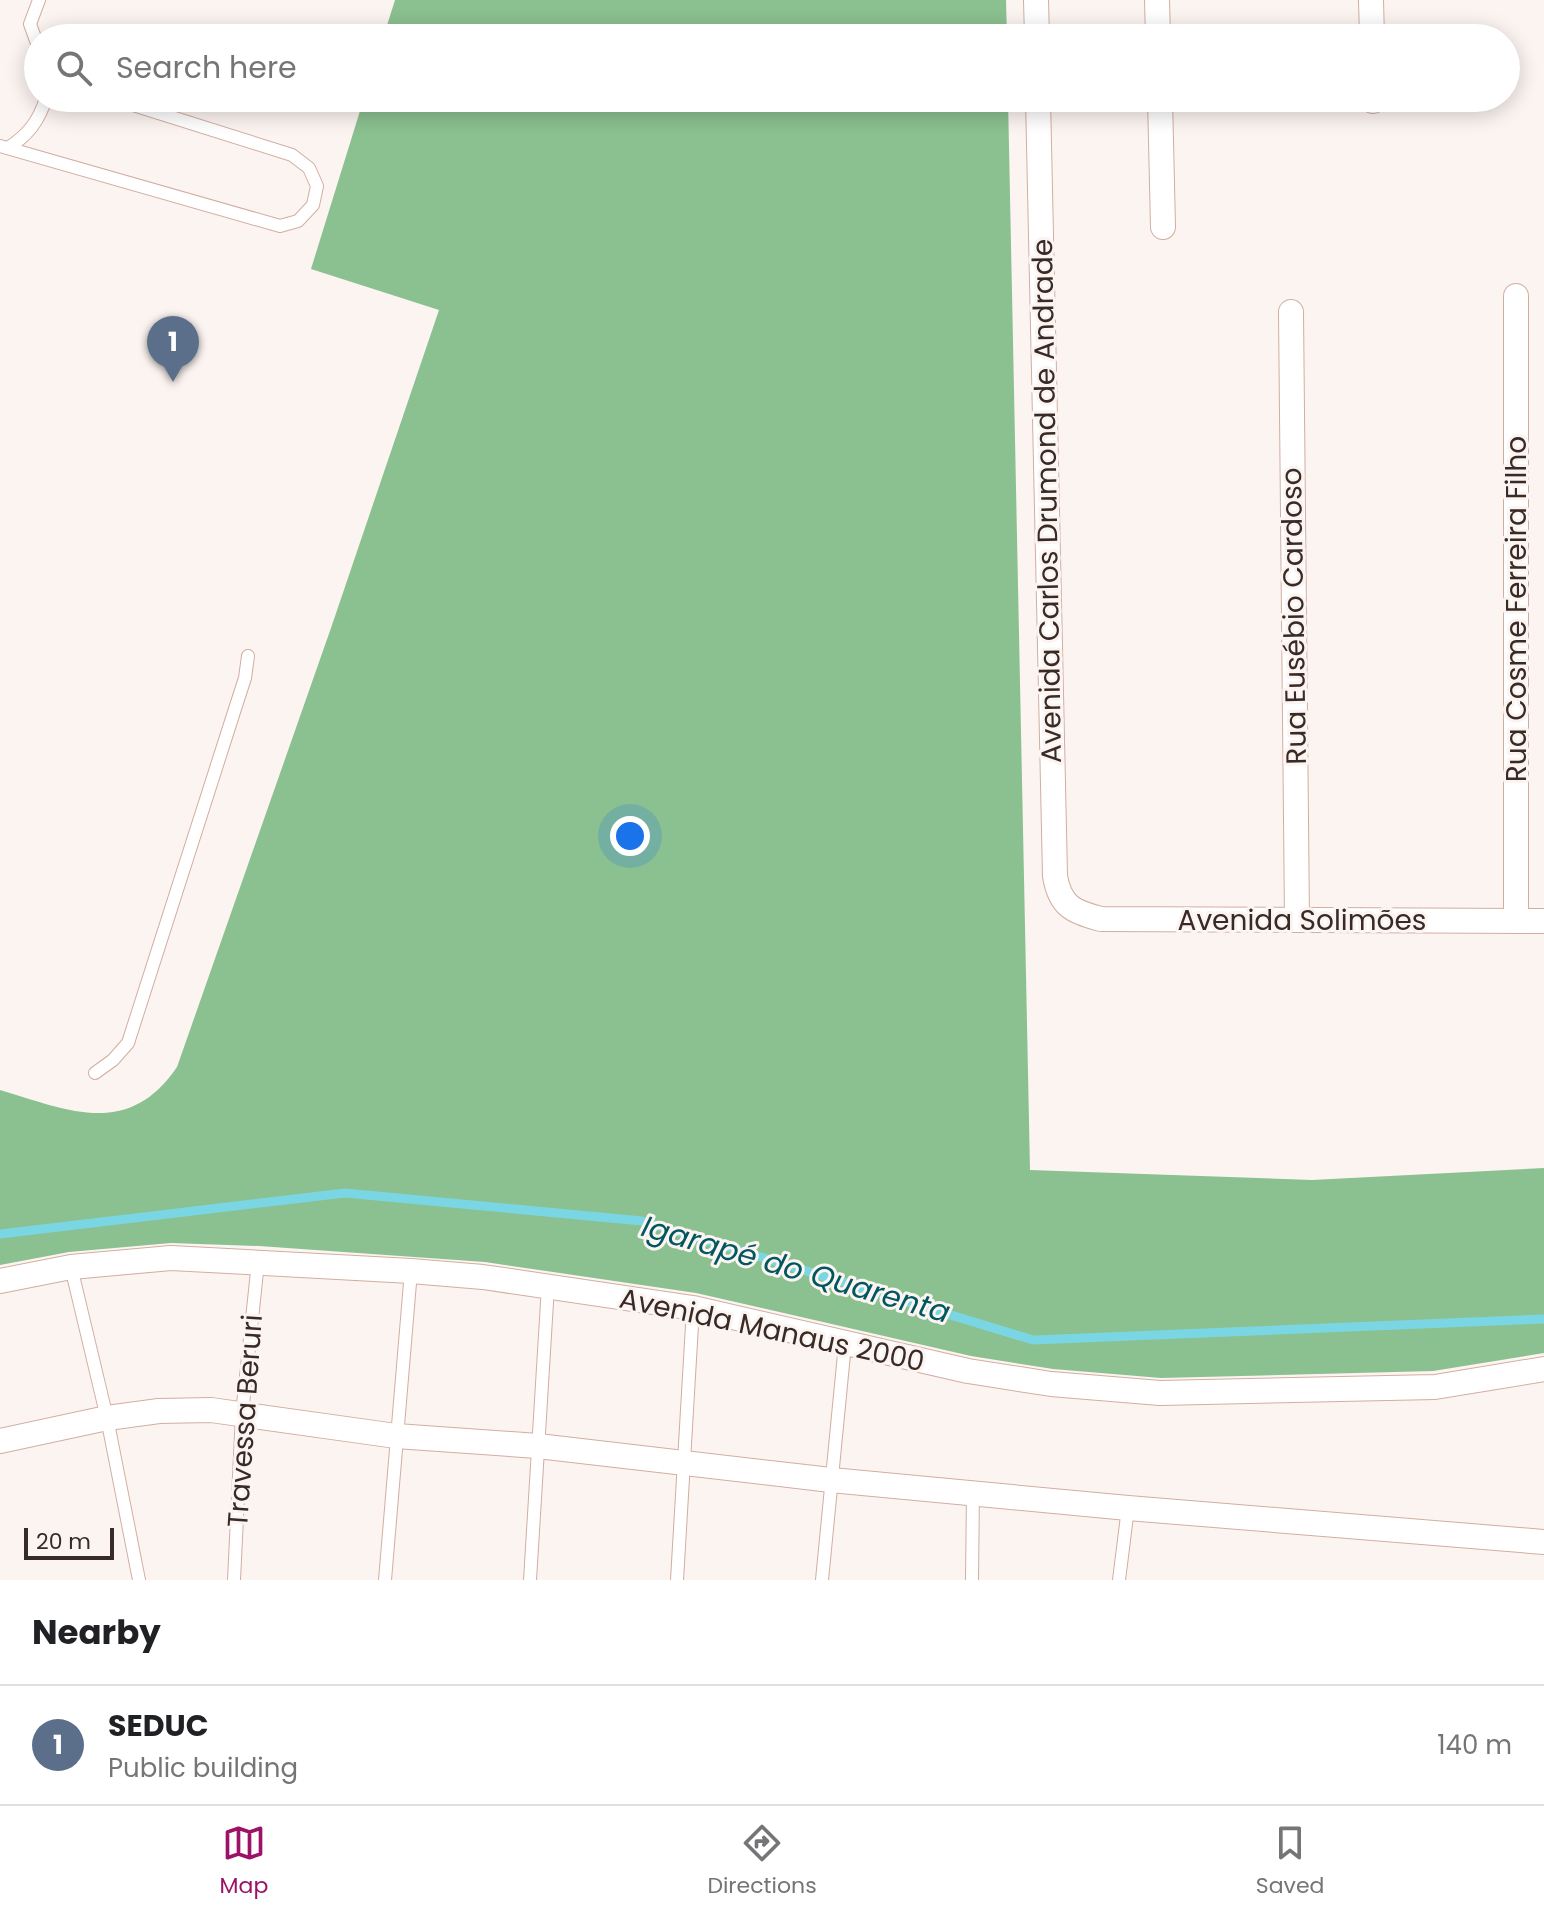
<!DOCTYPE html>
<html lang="en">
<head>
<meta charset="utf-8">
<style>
	:root { --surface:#fff; --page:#f2f2f2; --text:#202124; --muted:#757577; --line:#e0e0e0; --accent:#9a1366 }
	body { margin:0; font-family:Poppins,sans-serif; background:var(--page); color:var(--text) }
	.scale { position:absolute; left:24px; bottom:20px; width:90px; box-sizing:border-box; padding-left:8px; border:4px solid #382a25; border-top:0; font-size:22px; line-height:28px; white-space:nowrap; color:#382a25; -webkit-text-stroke:6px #fcf4f1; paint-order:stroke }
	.you { position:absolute; left:630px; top:836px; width:28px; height:28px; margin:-20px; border:6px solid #fff; border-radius:50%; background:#1a73e8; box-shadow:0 0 0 12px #1a73e833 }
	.badge { display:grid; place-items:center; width:52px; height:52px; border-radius:50%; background:var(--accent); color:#fff; font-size:26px; font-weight:700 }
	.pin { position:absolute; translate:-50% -66px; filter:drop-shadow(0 2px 4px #0008) }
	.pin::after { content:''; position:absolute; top:42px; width:28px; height:24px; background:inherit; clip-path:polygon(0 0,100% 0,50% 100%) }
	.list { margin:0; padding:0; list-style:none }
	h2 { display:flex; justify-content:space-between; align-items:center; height:104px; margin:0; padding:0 32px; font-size:34px }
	h2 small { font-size:26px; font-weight:400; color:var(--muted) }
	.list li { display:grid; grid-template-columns:52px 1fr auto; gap:24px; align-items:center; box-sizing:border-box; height:120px; padding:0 32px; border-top:2px solid var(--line) }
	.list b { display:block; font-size:30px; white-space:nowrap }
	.list p { margin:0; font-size:26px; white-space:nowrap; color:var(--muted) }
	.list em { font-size:26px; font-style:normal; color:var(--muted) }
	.icon { flex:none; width:44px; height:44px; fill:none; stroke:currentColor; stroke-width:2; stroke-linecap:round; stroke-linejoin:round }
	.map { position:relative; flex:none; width:1544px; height:1580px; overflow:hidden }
	.search { position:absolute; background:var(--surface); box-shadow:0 4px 20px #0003; left:24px; right:24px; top:24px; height:88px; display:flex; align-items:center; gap:20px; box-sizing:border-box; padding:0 28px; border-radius:44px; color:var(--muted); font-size:30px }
	.sheet { height:224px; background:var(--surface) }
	nav { display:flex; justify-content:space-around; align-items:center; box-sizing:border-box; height:112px; border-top:2px solid var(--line); background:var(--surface); font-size:22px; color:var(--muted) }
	nav a { display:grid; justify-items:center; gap:4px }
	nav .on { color:var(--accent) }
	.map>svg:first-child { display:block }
	.forest { fill:#8bc090 }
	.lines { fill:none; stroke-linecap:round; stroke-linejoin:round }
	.stream { stroke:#7bd6e3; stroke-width:9 }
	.service-casing { stroke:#d2aea0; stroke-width:14 }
	.minor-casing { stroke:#d2aea0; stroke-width:26 }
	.service { stroke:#fff; stroke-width:12 }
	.minor { stroke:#fff; stroke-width:24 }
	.labels { text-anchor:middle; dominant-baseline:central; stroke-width:6; stroke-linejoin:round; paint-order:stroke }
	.street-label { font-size:28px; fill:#382a25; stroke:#fcf4f1 }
	.water-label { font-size:30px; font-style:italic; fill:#015760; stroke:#fcf4f1 }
</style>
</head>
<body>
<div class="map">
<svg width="1544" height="1580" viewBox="0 0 1544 1580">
	<rect width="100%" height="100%" fill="#fcf4f1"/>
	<g class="forest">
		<polygon points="395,0 1006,0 1007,38 383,38"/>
		<path d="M 364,98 L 1008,98 L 1030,1170 L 1312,1180 L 1544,1168 L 1544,1353 L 1433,1371 L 1161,1378 L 1053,1369 L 971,1356 L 696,1293 L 485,1262 L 259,1246 L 171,1243 L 69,1252 L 0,1265 L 0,1090 C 68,1110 128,1139 177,1067 L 331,628 L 439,310 L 311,269 Z"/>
	</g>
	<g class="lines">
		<polyline class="stream" points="0,1234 345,1193 642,1221 1033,1340 1544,1319"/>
		<g class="service-casing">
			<g id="service">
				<polyline points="38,46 30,24 39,0"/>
				<polyline points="0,146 280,226 298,221 313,205 317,186 309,168 292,155 111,98"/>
				<path d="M 8,148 C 28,135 39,121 46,98"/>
				<polyline points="95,1073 113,1060 128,1043 234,712 245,678 248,656"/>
				<polyline points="71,1267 107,1418 139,1580"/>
				<polyline points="234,1580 242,1414 258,1262"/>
				<polyline points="385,1580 411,1271"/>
				<polyline points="530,1580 548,1286"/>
				<polyline points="677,1580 693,1308"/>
				<polyline points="822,1580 845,1344"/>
				<polyline points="972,1580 973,1491"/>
				<polyline points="1119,1580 1128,1508"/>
			</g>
		</g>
		<g class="minor-casing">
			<g id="minor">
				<polyline points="1036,0 1037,38"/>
				<polyline points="1157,0 1158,38"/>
				<polyline points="1371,0 1372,38"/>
				<path d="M 1038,98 L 1055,876 C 1060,906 1073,912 1101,919 L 1544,921"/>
				<polyline points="1160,98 1163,227"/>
				<polyline points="1373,98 1373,101"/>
				<polyline points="1516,296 1516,921"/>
				<polyline points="1291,312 1297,920"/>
				<polyline points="0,1281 71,1267 171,1258 411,1271 483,1277 693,1308 968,1371 1051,1384 1160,1393 1435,1387 1544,1369"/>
				<polyline points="0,1441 107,1418 159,1411 211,1410 396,1436 538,1446 831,1480 1128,1508 1544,1542"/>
			</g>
		</g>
		<use href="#service" class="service"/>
		<use href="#minor" class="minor"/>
	</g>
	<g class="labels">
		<g class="street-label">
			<text transform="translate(1047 501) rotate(-91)">Avenida Carlos Drumond de Andrade</text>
			<text transform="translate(1516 609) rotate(-90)">Rua Cosme Ferreira Filho</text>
			<text transform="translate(1294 616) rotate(-91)">Rua Eusébio Cardoso</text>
			<text x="1302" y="920">Avenida Solimões</text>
			<text transform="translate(772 1330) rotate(12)">Avenida Manaus 2000</text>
			<text transform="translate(245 1421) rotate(-86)">Travessa Beruri</text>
		</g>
		<g class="water-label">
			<text transform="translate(796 1269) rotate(16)">Igarapé do Quarenta</text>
		</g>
	</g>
</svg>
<div class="scale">20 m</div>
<div class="you"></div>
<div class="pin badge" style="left:173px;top:382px;background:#5c6f8a">1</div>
<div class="search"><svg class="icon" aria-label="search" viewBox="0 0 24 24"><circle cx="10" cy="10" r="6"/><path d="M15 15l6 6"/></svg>Search here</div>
</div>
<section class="sheet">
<h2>Nearby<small></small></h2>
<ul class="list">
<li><span class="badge" style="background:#5c6f8a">1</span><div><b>SEDUC</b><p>Public building</p></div><em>140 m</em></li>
</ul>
</section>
<nav>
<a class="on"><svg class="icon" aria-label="map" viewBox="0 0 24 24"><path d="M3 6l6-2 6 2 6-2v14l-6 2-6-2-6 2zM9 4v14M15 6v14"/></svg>Map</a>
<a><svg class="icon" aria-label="directions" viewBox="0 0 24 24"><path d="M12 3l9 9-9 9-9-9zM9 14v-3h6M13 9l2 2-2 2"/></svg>Directions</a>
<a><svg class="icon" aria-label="saved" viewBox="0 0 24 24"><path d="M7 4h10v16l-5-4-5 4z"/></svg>Saved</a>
</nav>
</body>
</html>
